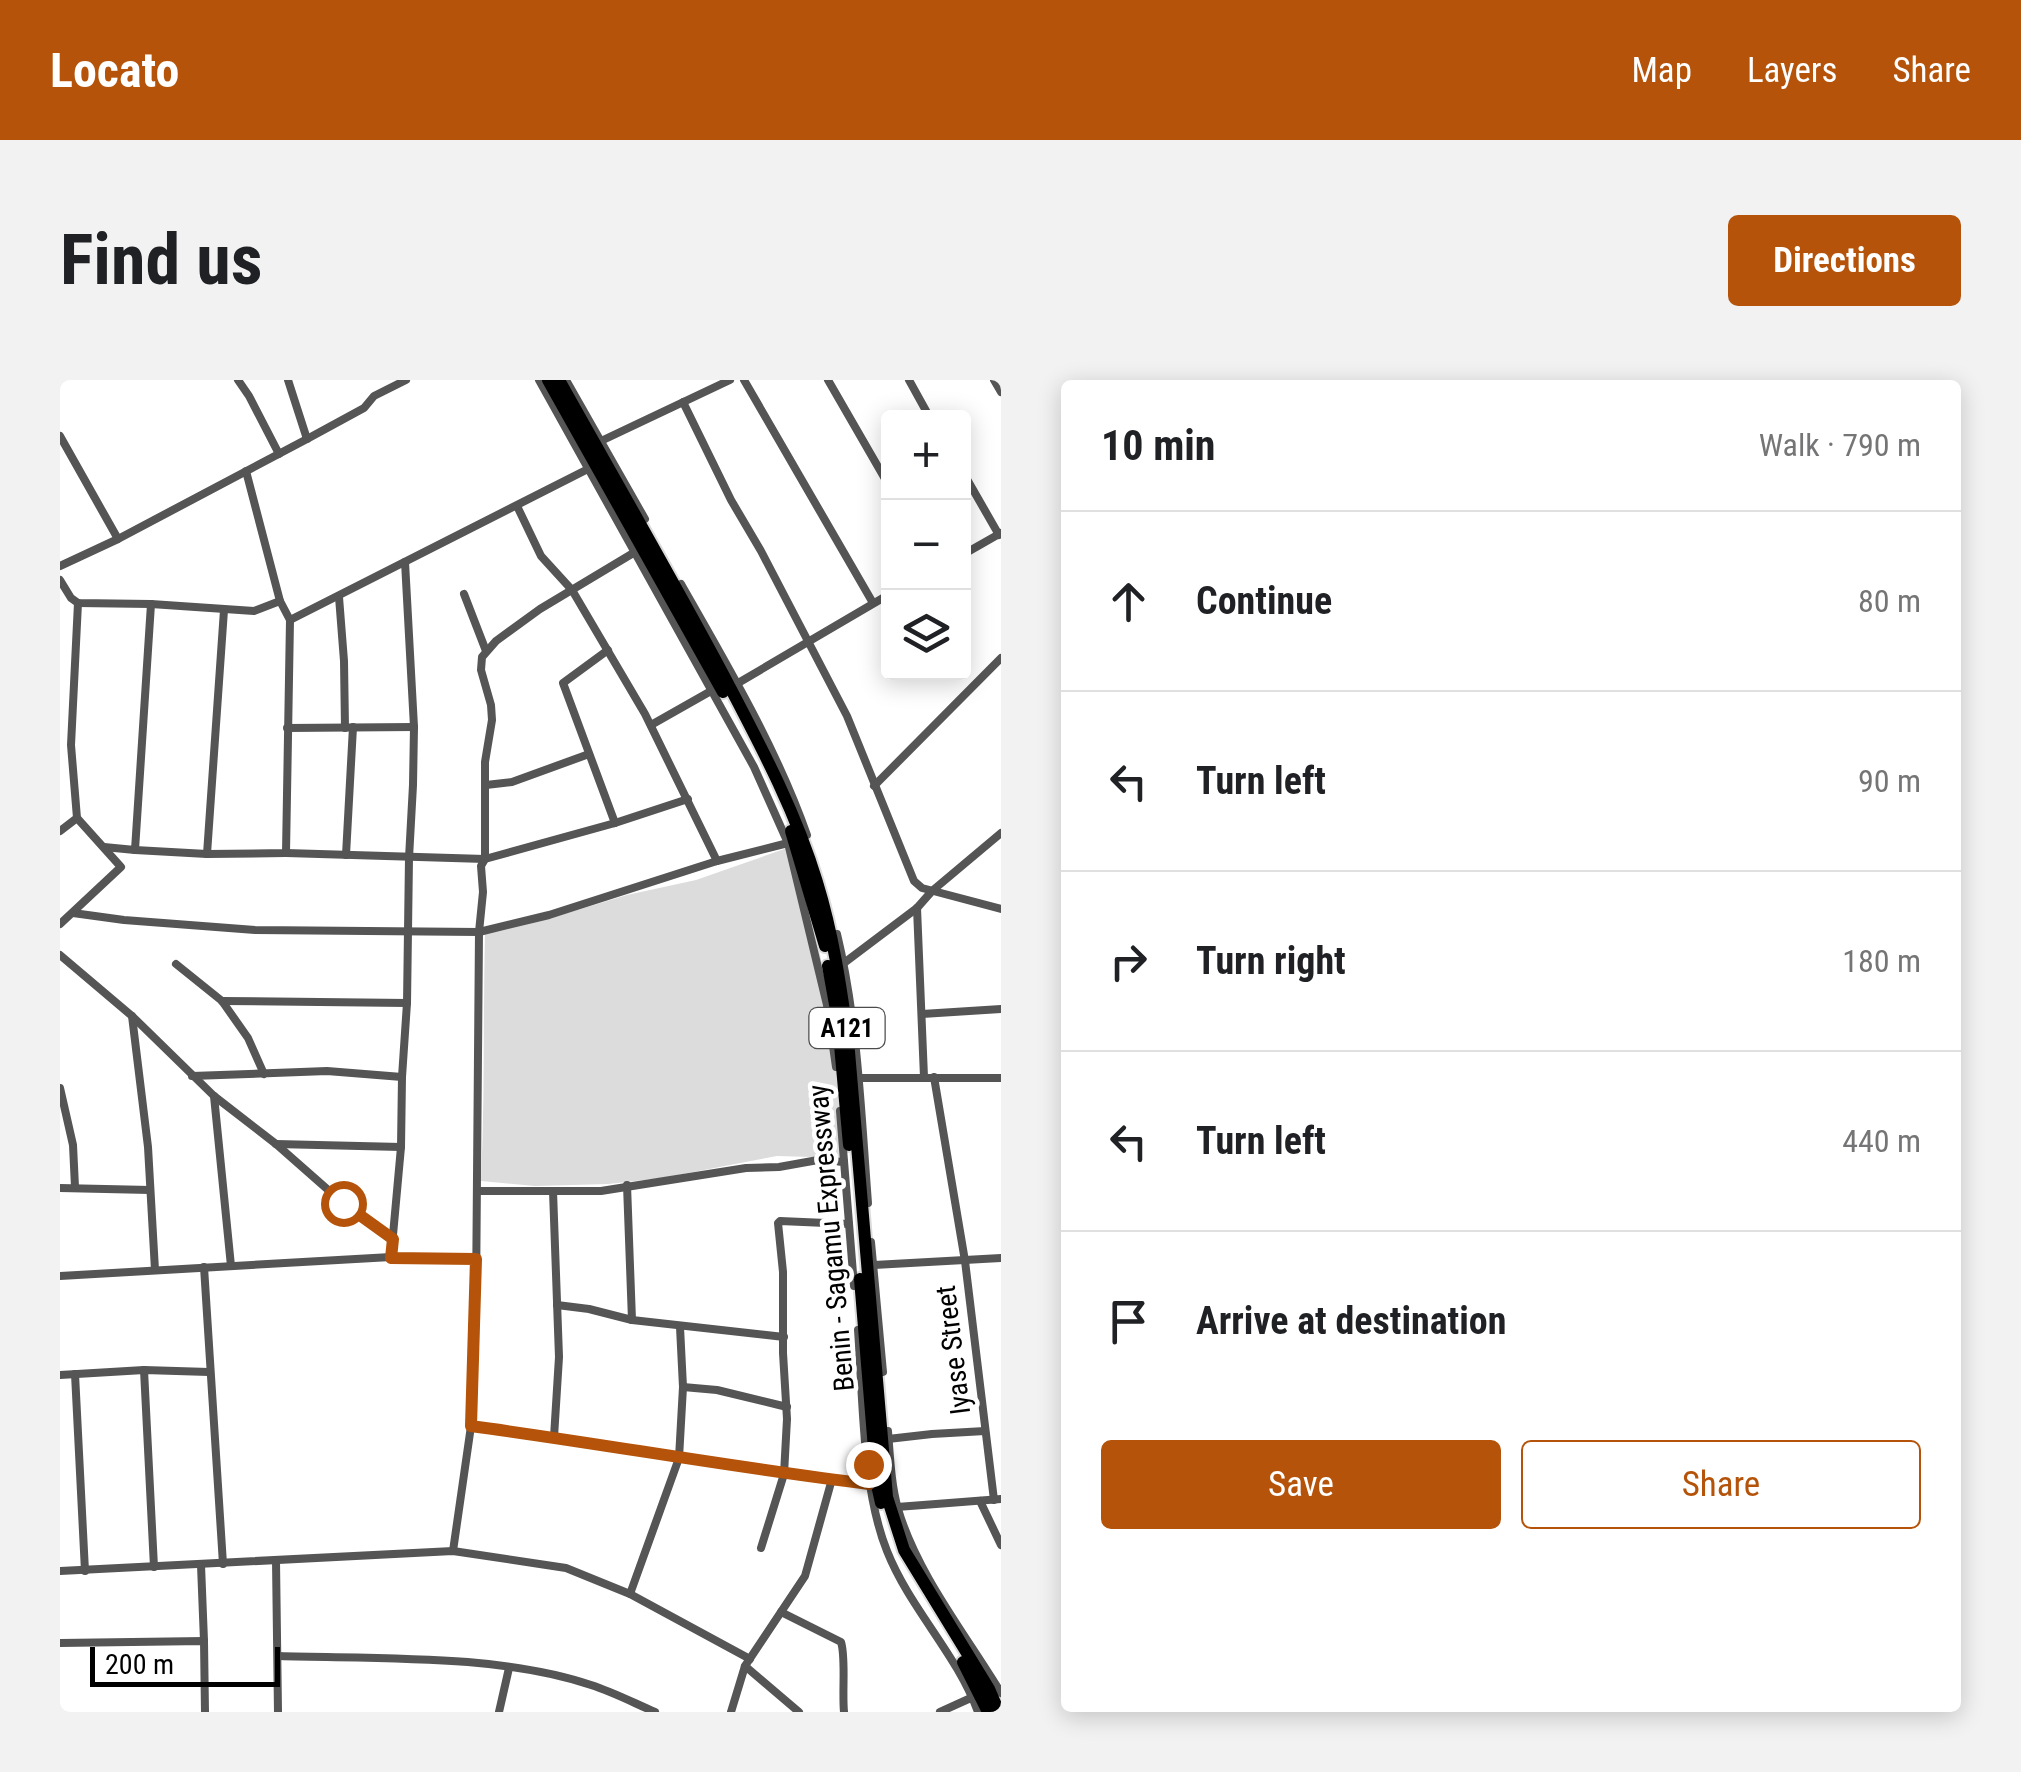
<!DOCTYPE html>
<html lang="en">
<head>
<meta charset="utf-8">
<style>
	:root { --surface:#fff; --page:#f2f2f2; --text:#202124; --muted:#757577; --line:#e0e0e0; --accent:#b45309 }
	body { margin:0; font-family:"Roboto Condensed",sans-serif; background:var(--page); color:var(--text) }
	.controls { position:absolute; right:30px; top:30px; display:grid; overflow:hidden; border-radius:10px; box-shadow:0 5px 25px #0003 }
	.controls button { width:90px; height:90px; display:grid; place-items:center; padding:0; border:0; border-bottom:2px solid var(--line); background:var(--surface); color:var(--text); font:50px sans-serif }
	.scale { position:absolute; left:30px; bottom:25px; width:190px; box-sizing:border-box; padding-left:10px; border:5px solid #000; border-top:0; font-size:28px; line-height:35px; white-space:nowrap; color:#000; -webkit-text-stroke:8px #fff; paint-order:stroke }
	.stop { position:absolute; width:30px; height:30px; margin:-22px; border:8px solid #b45309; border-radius:50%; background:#fff }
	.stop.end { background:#b45309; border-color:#fff; box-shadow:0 2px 10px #0008 }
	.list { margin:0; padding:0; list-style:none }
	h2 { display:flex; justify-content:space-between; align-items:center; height:130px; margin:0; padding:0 40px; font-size:42px }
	h2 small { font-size:32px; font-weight:400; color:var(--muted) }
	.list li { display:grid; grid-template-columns:65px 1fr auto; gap:30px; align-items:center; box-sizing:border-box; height:180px; padding:0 40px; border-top:2px solid var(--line) }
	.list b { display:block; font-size:38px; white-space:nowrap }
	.list em { font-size:32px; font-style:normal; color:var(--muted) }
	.actions { display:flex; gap:20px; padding:30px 40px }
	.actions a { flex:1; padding:22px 0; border:2px solid var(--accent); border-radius:10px; text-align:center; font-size:35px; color:var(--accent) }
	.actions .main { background:var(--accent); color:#fff }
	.icon { flex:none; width:55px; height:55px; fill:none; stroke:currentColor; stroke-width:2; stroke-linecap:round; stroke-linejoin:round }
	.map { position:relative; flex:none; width:941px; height:1332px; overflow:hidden; border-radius:10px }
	header { display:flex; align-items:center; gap:60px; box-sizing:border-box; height:140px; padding:0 50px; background:var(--accent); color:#fff }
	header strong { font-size:48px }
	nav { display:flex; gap:55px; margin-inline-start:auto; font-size:35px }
	.intro { display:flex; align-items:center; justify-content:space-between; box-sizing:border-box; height:240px; padding:0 60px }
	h1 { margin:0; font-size:70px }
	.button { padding:25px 45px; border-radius:10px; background:var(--accent); color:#fff; font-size:35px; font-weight:700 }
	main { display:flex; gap:60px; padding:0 60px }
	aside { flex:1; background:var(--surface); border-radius:10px; box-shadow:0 5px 25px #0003 }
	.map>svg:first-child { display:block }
	.green { fill:#dcdcdc }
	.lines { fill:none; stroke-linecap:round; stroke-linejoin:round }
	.highway-casing { stroke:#dbdbdb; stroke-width:16 }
	.street { stroke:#555; stroke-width:8 }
	.highway { stroke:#000; stroke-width:12 }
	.route { stroke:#b45309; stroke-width:12 }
	.labels { text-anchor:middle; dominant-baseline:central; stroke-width:9; stroke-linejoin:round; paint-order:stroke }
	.shield { fill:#fff; stroke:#4c4c4c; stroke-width:2.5 }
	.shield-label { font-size:25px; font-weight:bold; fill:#000 }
	.street-label { font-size:28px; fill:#000; stroke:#fff }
</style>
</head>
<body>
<header>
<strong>Locato</strong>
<nav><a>Map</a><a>Layers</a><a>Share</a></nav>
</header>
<div class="intro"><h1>Find us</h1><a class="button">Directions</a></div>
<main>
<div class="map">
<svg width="941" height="1332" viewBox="0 0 941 1332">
	<rect width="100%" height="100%" fill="#fff"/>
	<path class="green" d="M 730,467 L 757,559 L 780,678 L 787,778 L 717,776 L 602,798 L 548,804 L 475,806 L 421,801 C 425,718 423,636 425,553 L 501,535 L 567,515 L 636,500 Z"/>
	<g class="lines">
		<g class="highway-casing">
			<g id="highway">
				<polyline points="488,0 663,312"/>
				<path d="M 499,0 C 554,98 610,195 663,294 C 698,361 735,429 757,502 C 773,554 781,607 788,660 L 827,1117 L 844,1170 L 929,1309 L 939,1332"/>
				<polyline points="731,451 765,566"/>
				<polyline points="768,586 776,630"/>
				<polyline points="780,665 789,765"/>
				<polyline points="800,899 817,1105 821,1123"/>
				<polyline points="903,1282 928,1332"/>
			</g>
		</g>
		<g class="street">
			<polyline points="178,0 189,16 219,74"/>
			<polyline points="228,0 247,59"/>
			<polyline points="479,0 694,387 728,463 767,625 776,687"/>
			<polyline points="506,0 585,139"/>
			<polyline points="684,0 813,223"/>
			<polyline points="768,0 828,104"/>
			<polyline points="849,0 870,38"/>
			<polyline points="934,0 941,12"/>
			<polyline points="623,22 671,120 701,171 787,336 854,501 862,508 941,529"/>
			<polyline points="0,56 58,159"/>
			<polyline points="541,61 670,0"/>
			<polyline points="904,94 939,155"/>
			<polyline points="457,126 481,176 512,210 585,334 657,481"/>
			<polyline points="904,174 941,153"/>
			<polyline points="0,186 58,159 247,59 304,28 314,16 346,0"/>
			<polyline points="0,200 11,218 18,223 91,224 194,231 220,221"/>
			<path d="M 621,204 C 667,285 716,367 747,455"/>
			<polyline points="404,214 426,271"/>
			<polyline points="279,217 284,281 285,348"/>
			<polyline points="230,240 528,89"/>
			<polyline points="548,270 503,303 555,443"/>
			<polyline points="673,306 828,215"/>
			<polyline points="591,345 651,311"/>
			<polyline points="227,348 354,347"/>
			<polyline points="426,405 452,402 529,374"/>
			<polyline points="814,406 941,278"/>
			<polyline points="0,451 17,438 11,365 18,223"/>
			<polyline points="44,467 75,470 91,224"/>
			<polyline points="75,470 147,474 226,473 230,240 220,221 186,91"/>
			<polyline points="226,473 425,479 555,443 628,419"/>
			<polyline points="147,474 164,230"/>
			<polyline points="286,475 293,347"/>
			<polyline points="857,528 864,697"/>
			<polyline points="13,533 64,540 195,550 419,552 489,535 657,481 728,463"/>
			<polyline points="0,544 61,487 17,438"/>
			<path d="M 777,554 C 798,642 801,733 808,823"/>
			<polyline points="0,575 72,636 154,716 216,764 283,823 333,859"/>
			<polyline points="784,583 857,528 872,511 941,453"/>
			<polyline points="116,584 162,621 188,658 204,694"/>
			<polyline points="162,621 347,623"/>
			<polyline points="862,634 941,629"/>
			<polyline points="72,636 88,767 95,890"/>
			<polyline points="132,696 267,691 342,697"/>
			<polyline points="874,697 905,881 934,1120"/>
			<polyline points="798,698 941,698"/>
			<polyline points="0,708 13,765 15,807"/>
			<polyline points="154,716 171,886"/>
			<polyline points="780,731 794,906"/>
			<polyline points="216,764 341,767"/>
			<polyline points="567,805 572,940"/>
			<polyline points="0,808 90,810"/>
			<polyline points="417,811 541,811 686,788 719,787 758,780 784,782"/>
			<polyline points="493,811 499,977 494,1057"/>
			<polyline points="811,862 823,992"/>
			<polyline points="331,877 341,767 342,697 347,623 349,478 353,405 354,347 345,182"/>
			<polyline points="814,885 941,878"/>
			<polyline points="144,887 163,1184"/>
			<polyline points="0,896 331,877 416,879"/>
			<polyline points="497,925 529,929 572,940 724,957"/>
			<path d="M 798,950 C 803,1018 802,1109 827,1171 C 850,1229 897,1274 918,1332"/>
			<polyline points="84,990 94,1187"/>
			<polyline points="15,994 25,1191"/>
			<polyline points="0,995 84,990 149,992"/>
			<polyline points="623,1007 657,1010 727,1027"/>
			<path d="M 411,1046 C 544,1064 676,1088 809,1103"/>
			<path d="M 828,1051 C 830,1077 831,1104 838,1129 C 857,1194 906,1255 941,1313"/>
			<polyline points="828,1059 872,1054 925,1051"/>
			<polyline points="920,1121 941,1165"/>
			<polyline points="837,1127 941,1119"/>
			<polyline points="701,1168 724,1094 727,1039 723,973 723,892 718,843 720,841 789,844"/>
			<polyline points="393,1171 411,1046 416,919 419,552 423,512 421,486 425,479 425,382 432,340 431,325 421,290 422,277 436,261 480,229 575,172"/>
			<polyline points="216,1181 218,1332"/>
			<polyline points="141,1185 144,1261"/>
			<polyline points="0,1191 393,1171 506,1188 570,1214 690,1279"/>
			<polyline points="570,1214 619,1078 623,1007 620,947"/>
			<path d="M 721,1232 L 781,1262 C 786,1277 782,1312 784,1332"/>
			<polyline points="0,1263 144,1261 145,1332"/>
			<path d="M 219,1276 C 316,1279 440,1274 531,1305 C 553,1312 574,1323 595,1332"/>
			<polyline points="685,1286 739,1332"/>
			<polyline points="439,1332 449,1288"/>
			<polyline points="671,1332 685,1286 745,1196 772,1099"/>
			<polyline points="880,1332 913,1317"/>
		</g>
		<use href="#highway" class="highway"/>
	</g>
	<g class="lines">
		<path class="route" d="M 283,823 L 333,859 L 331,878 L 416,879 L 411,1046 C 544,1064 676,1088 809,1104 L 808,1084"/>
	</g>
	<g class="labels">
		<rect class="shield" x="749.5" y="628" width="75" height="40" rx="8"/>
		<g class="shield-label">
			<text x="787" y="648">A121</text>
		</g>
		<g class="street-label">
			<text transform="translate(771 858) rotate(-95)">Benin - Sagamu Expressway</text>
			<text transform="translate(893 970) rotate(-97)">Iyase Street</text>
		</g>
	</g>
</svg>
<div class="controls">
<button>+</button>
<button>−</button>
<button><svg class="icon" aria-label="layers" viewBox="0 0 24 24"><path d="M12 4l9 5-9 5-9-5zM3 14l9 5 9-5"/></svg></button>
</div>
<div class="scale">200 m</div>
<div class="stop" style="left:283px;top:823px"></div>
<div class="stop end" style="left:808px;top:1084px"></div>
</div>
<aside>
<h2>10 min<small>Walk · 790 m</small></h2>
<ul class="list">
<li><svg class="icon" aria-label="ahead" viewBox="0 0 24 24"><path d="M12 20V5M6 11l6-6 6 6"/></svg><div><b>Continue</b></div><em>80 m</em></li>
<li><svg class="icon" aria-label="left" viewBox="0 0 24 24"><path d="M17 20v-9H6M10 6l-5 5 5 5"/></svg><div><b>Turn left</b></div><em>90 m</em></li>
<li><svg class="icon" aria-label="right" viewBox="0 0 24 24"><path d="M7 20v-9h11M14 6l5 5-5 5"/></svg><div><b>Turn right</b></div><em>180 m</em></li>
<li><svg class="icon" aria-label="left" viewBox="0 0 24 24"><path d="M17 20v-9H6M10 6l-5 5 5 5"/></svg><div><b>Turn left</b></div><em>440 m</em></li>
<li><svg class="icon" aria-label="arrive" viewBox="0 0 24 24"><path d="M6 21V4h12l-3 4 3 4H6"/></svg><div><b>Arrive at destination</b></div></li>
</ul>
<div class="actions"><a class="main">Save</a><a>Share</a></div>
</aside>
</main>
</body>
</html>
